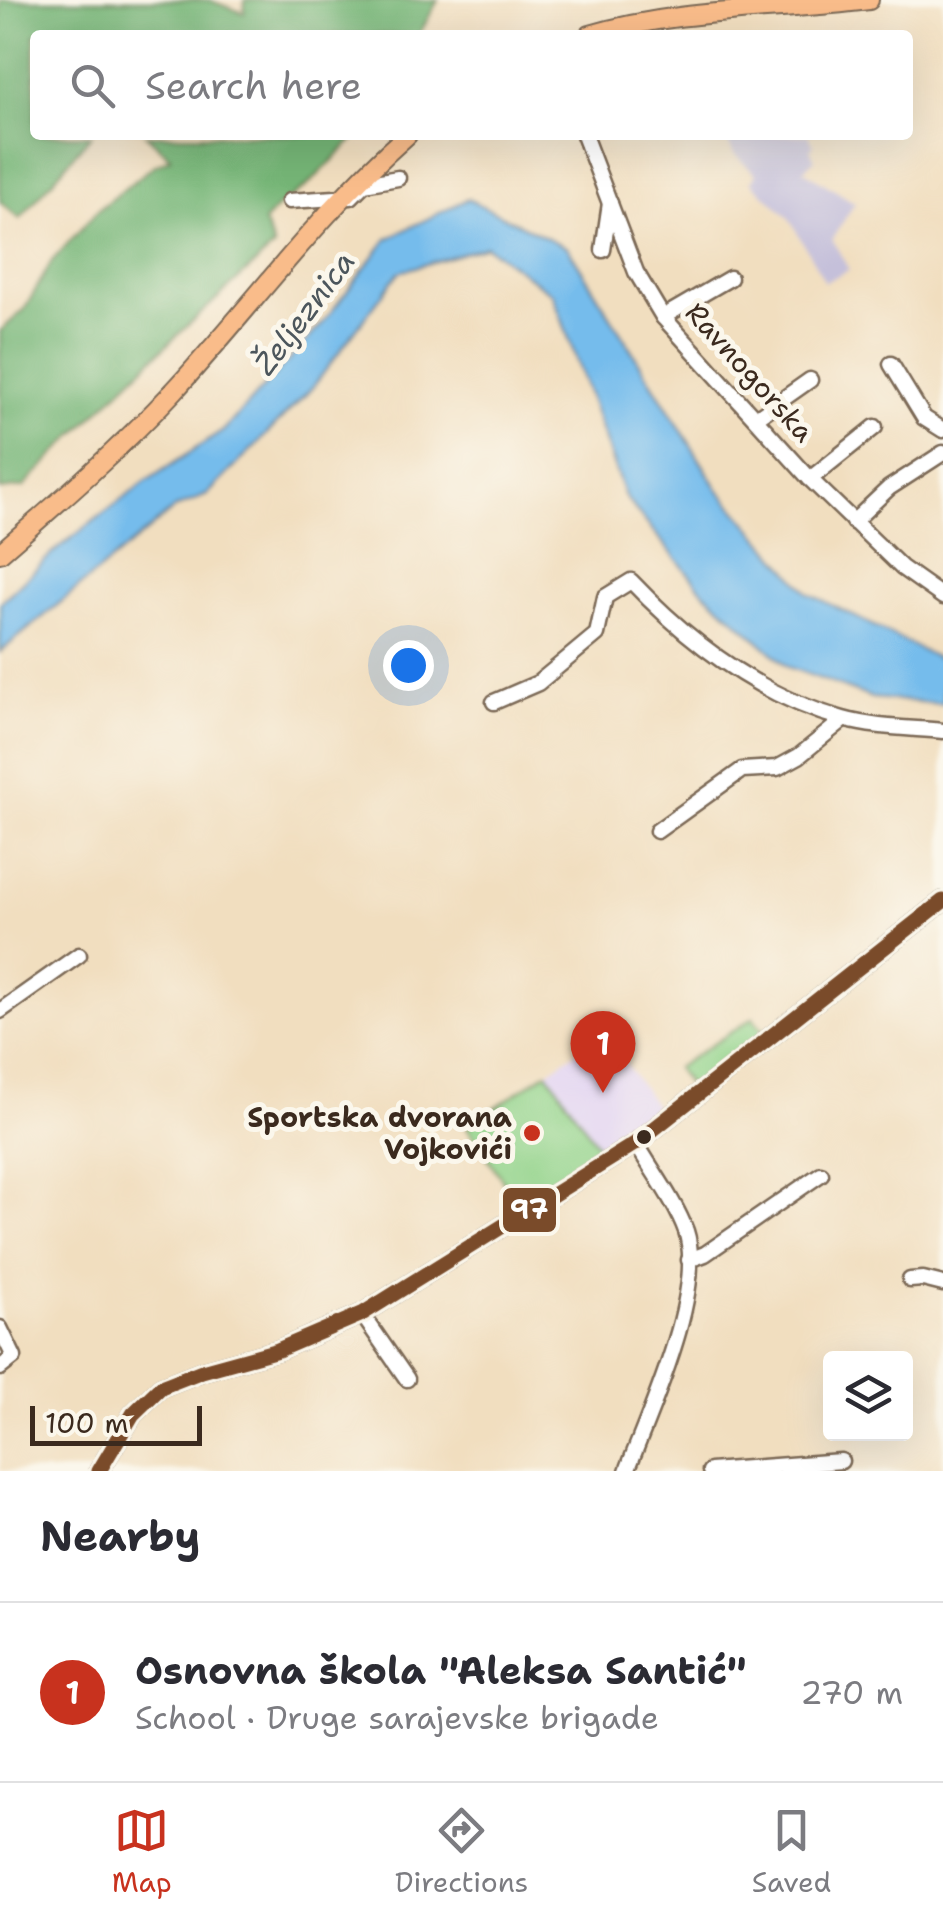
<!DOCTYPE html>
<html lang="en">
<head>
<meta charset="utf-8">
<style>
	:root { --surface:#fff; --page:#f2f2f3; --text:#2b2b33; --muted:#7c7c81; --line:#e1e1e2; --accent:#c8321e }
	body { margin:0; font-family:"Shantell Sans",sans-serif; background:var(--page); color:var(--text) }
	.controls { position:absolute; right:30px; bottom:30px; display:grid; overflow:hidden; border-radius:10px; box-shadow:0 10px 40px #0002 }
	.controls button { width:90px; height:90px; display:grid; place-items:center; padding:0; border:0; border-bottom:2px solid var(--line); background:var(--surface); color:var(--text); font:50px sans-serif }
	.scale { position:absolute; left:30px; bottom:25px; width:172px; box-sizing:border-box; padding-left:10px; border:5px solid #3b2a1e; border-top:0; font-size:28px; line-height:35px; white-space:nowrap; color:#3b2a1e; -webkit-text-stroke:8px #fbf7ec; paint-order:stroke }
	.you { position:absolute; left:408px; top:665px; width:35px; height:35px; margin:-25px; border:8px solid #fff; border-radius:50%; background:#1a73e8; box-shadow:0 0 0 15px #1a73e833 }
	.badge { display:grid; place-items:center; width:65px; height:65px; border-radius:50%; background:var(--accent); color:#fff; font-size:32px; font-weight:700 }
	.pin { position:absolute; translate:-50% -82px; filter:drop-shadow(0 2px 5px #0008) }
	.pin::after { content:''; position:absolute; top:52px; width:35px; height:30px; background:inherit; clip-path:polygon(0 0,100% 0,50% 100%) }
	.list { margin:0; padding:0; list-style:none }
	h2 { display:flex; justify-content:space-between; align-items:center; height:130px; margin:0; padding:0 40px; font-size:42px }
	h2 small { font-size:32px; font-weight:400; color:var(--muted) }
	.list li { display:grid; grid-template-columns:65px 1fr auto; gap:30px; align-items:center; box-sizing:border-box; height:180px; padding:0 40px; border-top:2px solid var(--line) }
	.list b { display:block; font-size:38px; white-space:nowrap }
	.list p { margin:0; font-size:32px; white-space:nowrap; color:var(--muted) }
	.list em { font-size:32px; font-style:normal; color:var(--muted) }
	.icon { flex:none; width:55px; height:55px; fill:none; stroke:currentColor; stroke-width:2; stroke-linecap:round; stroke-linejoin:round }
	.map { position:relative; flex:none; width:943px; height:1471px; overflow:hidden }
	.search { position:absolute; background:var(--surface); box-shadow:0 10px 40px #0002; left:30px; right:30px; top:30px; height:110px; display:flex; align-items:center; gap:25px; box-sizing:border-box; padding:0 35px; border-radius:10px; color:var(--muted); font-size:38px }
	.sheet { height:310px; background:var(--surface) }
	nav { display:flex; justify-content:space-around; align-items:center; box-sizing:border-box; height:140px; border-top:2px solid var(--line); background:var(--surface); font-size:28px; color:var(--muted) }
	nav a { display:grid; justify-items:center; gap:5px }
	nav .on { color:var(--accent) }
	.map>svg:first-child { display:block }
	.built { fill:#e2d4f3 }
	.industrial { fill:#c5c0da }
	.green { fill:#92d38a; stroke:#667e54; stroke-width:2.5 }
	.forest { fill:#75b576; stroke:#58704a; stroke-width:2.5 }
	.water { fill:#75bcec; stroke:#587385; stroke-width:2.5 }
	.lines { fill:none; stroke-linecap:round; stroke-linejoin:round }
	.minor-casing { stroke:#7b6956; stroke-width:19 }
	.major-casing { stroke:#7b6956; stroke-width:22 }
	.minor { stroke:#fff; stroke-width:14 }
	.major { stroke:#f9bc8a; stroke-width:18 }
	.bus-1-casing { stroke:#fbf7ec; stroke-width:22 }
	.bus-1 { stroke:#7a4b2a; stroke-width:15 }
	.poi-dot { fill:#c8321e; stroke:#fbf7ec; stroke-width:4 }
	.bus-dot { fill:#3b2a1e; stroke:#fbf7ec; stroke-width:4 }
	.labels { text-anchor:middle; dominant-baseline:central; stroke-width:10; stroke-linejoin:round; paint-order:stroke }
	.street-label { font-size:28px; fill:#3b2a1e; stroke:#fbf7ec }
	.poi-label { font-size:28px; font-weight:bold; fill:#3b2a1e; stroke:#fbf7ec; text-anchor:end }
	.water-label { font-size:30px; font-style:italic; fill:#4c565c; stroke:#fbf7ec }
	.line-badge { stroke:#fbf7ec; stroke-width:4 }
	.badge-label { font-size:28px; text-anchor:middle; font-weight:bold; fill:#fff }
</style>
</head>
<body>
<div class="map">
<svg width="943" height="1471" viewBox="0 0 943 1471">
	<rect width="100%" height="100%" fill="#fbf7ec"/>
	<filter id="ink" filterUnits="userSpaceOnUse"><feTurbulence type="fractalNoise" baseFrequency=".01" numOctaves="2"/><feDisplacementMap in="SourceGraphic" scale="20" xChannelSelector="R" yChannelSelector="G"/><feConvolveMatrix kernelMatrix="1 2 1 2 8 2 1 2 1" color-interpolation-filters="sRGB"/></filter>
	<filter id="wash" filterUnits="userSpaceOnUse"><feTurbulence type="fractalNoise" baseFrequency=".0048" numOctaves="4" result="noise"/><feDisplacementMap in="SourceGraphic" scale="40" xChannelSelector="R" yChannelSelector="G"/><feGaussianBlur stdDeviation="2.25" result="paint"/><feColorMatrix in="noise" values="0 0 0 0 0 0 0 0 0 0 0 0 0 0 0 0 0 1.4 0 .05"/><feComposite in="paint" operator="in"/></filter>
	<g filter="url(#wash)">
		<rect width="100%" height="100%" fill="#f1debf"/>
		<polygon class="built" points="604,1033 658,1110 601,1150 547,1072"/>
		<polygon class="industrial" points="723,135 808,135 814,145 810,149 815,159 803,170 855,203 832,239 849,270 825,282 789,218 751,182 756,174 735,155"/>
		<g class="green">
			<polygon points="753,1018 766,1033 691,1089 676,1068"/>
			<polygon points="547,1072 601,1150 520,1206 467,1127"/>
		</g>
		<g class="forest">
			<polygon points="0,0 209,0 244,13 245,0 438,0 419,35 35,35 35,135 91,135 20,219 0,202"/>
			<path d="M 146,135 L 358,135 L 307,186 L 279,206 L 264,222 L 274,247 C 188,324 103,403 24,487 L 0,490 L 0,331 L 24,310 L 52,261 L 98,210 L 153,166 L 171,158 Z"/>
		</g>
		<polygon class="water" points="468,199 568,248 718,489 808,593 943,661 943,704 872,698 788,667 703,591 625,497 553,294 486,246 399,272 313,387 207,495 174,509 0,652 0,603 56,550 145,482 223,431 322,324 387,239"/>
	</g>
	<g filter="url(#ink)">
		<g class="lines">
			<g class="minor-casing">
				<g id="minor">
					<polyline points="584,135 636,272 663,317 810,479 902,568 943,597"/>
					<polyline points="289,201 351,197 364,184 398,178"/>
					<polyline points="603,250 610,203"/>
					<polyline points="663,317 730,278"/>
					<polyline points="891,364 924,418 943,430"/>
					<polyline points="756,418 810,380"/>
					<polyline points="810,479 875,427"/>
					<polyline points="853,522 889,488 943,453"/>
					<path d="M 494,702 L 538,683 L 597,634 L 605,597 L 631,581 C 689,642 759,696 843,719 C 874,728 911,728 943,731"/>
					<polyline points="657,831 742,770 777,768 799,756 843,720"/>
					<polyline points="0,1011 79,955"/>
					<polyline points="689,1260 705,1254 821,1174"/>
					<polyline points="910,1280 923,1279 943,1284"/>
					<polyline points="362,1314 407,1379"/>
					<polyline points="0,1328 14,1357 0,1368"/>
					<path d="M 627,1471 C 649,1413 706,1291 686,1231 C 675,1201 652,1171 636,1143"/>
					<polyline points="710,1471 841,1461"/>
				</g>
			</g>
			<g class="major-casing">
				<g id="major">
					<path d="M 590,35 C 682,8 775,12 869,0"/>
					<path d="M 0,553 C 60,501 120,449 174,391 C 252,306 320,212 407,135"/>
					<polyline points="99,1471 133,1414 161,1387 202,1371 278,1350 362,1314 636,1143 943,901"/>
				</g>
			</g>
			<use href="#minor" class="minor"/>
			<use href="#major" class="major"/>
			<g class="bus-1-casing">
				<polyline id="bus-1" points="99,1471 133,1414 161,1387 202,1371 278,1350 362,1314 636,1143 943,901"/>
			</g>
			<use href="#bus-1" class="bus-1"/>
		</g>
	</g>
	<circle class="poi-dot" cx="532" cy="1133" r="10"/>
	<circle class="bus-dot" cx="644" cy="1137" r="9"/>
	<g class="labels">
		<g class="street-label">
			<text transform="translate(750 372) rotate(48)">Ravnogorska</text>
		</g>
		<g class="poi-label">
			<text x="512" y="1117">Sportska dvorana<tspan x="512" dy="32">Vojkovići</tspan></text>
		</g>
		<g class="water-label">
			<text transform="translate(304 313) rotate(-53)">Željeznica</text>
		</g>
	</g>
	<rect class="line-badge" x="501" y="1186" width="57" height="48" rx="10" fill="#7a4b2a"/>
	<g class="badge-label">
		<text x="529" y="1219">97</text>
	</g>
</svg>
<div class="controls">
<button><svg class="icon" aria-label="layers" viewBox="0 0 24 24"><path d="M12 4l9 5-9 5-9-5zM3 14l9 5 9-5"/></svg></button>
</div>
<div class="scale">100 m</div>
<div class="you"></div>
<div class="pin badge" style="left:603px;top:1093px">1</div>
<div class="search"><svg class="icon" aria-label="search" viewBox="0 0 24 24"><circle cx="10" cy="10" r="6"/><path d="M15 15l6 6"/></svg>Search here</div>
</div>
<section class="sheet">
<h2>Nearby<small></small></h2>
<ul class="list">
<li><span class="badge">1</span><div><b>Osnovna škola &quot;Aleksa Santić&quot;</b><p>School · Druge sarajevske brigade</p></div><em>270 m</em></li>
</ul>
</section>
<nav>
<a class="on"><svg class="icon" aria-label="map" viewBox="0 0 24 24"><path d="M3 6l6-2 6 2 6-2v14l-6 2-6-2-6 2zM9 4v14M15 6v14"/></svg>Map</a>
<a><svg class="icon" aria-label="directions" viewBox="0 0 24 24"><path d="M12 3l9 9-9 9-9-9zM9 14v-3h6M13 9l2 2-2 2"/></svg>Directions</a>
<a><svg class="icon" aria-label="saved" viewBox="0 0 24 24"><path d="M7 4h10v16l-5-4-5 4z"/></svg>Saved</a>
</nav>
</body>
</html>
